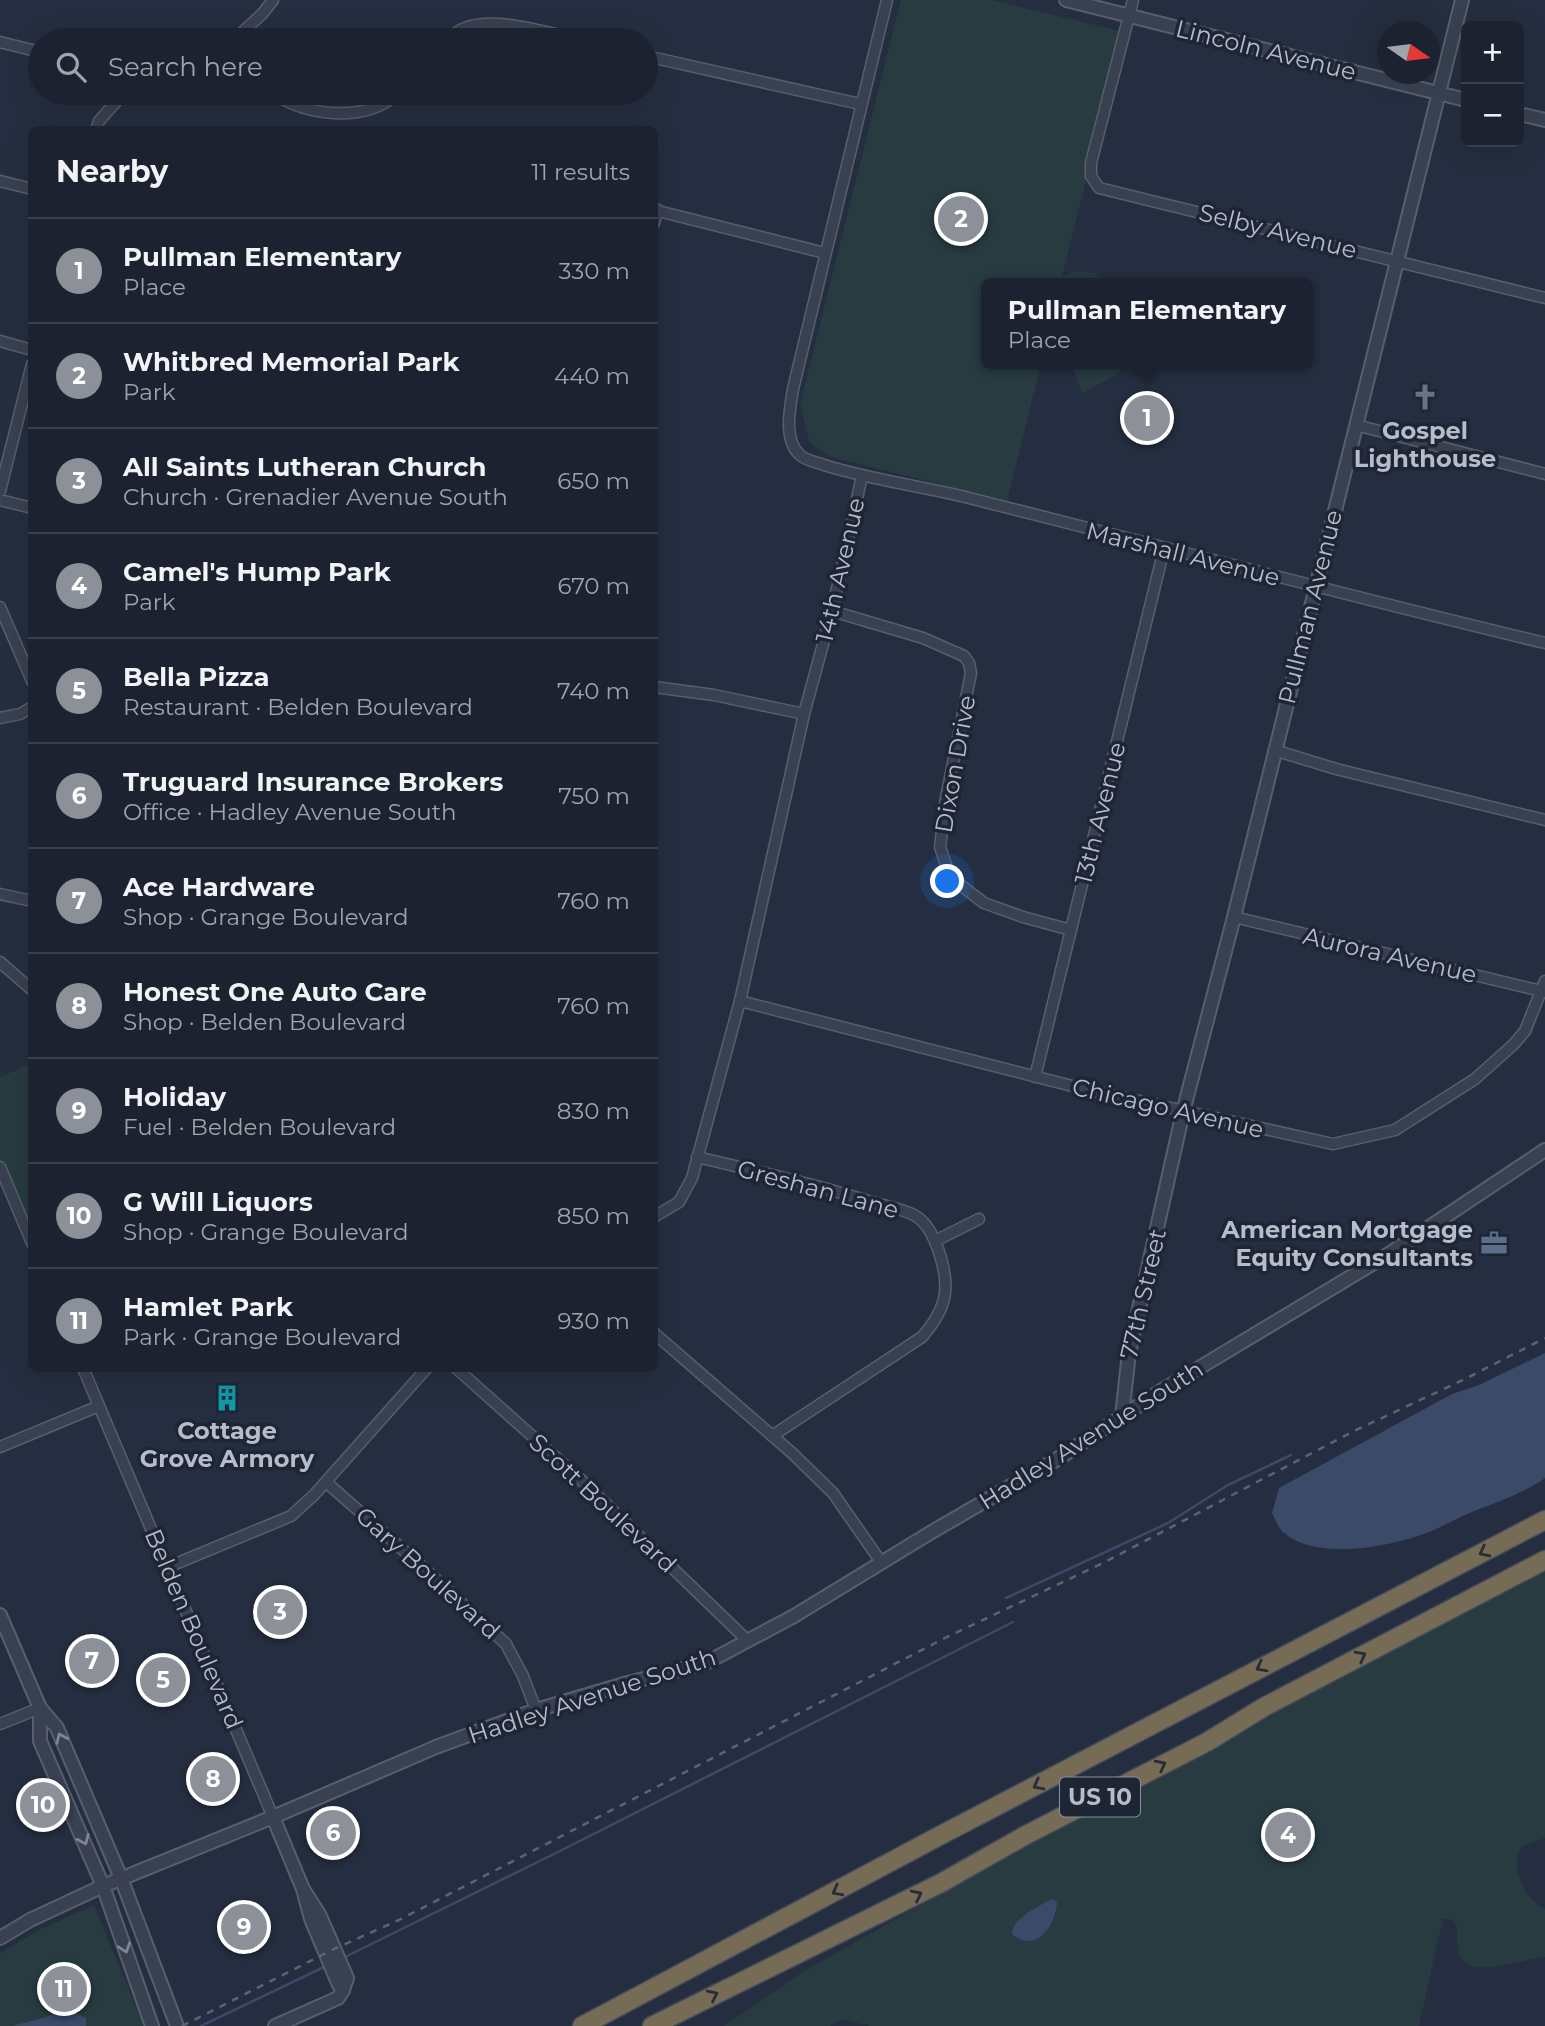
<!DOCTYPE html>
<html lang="en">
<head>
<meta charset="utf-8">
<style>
	:root { --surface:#1c2230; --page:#292f3c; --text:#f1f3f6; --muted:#a0a4ab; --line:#3a3f4c; --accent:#8c9099 }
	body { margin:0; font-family:Montserrat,sans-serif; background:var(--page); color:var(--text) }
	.controls { position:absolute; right:21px; top:21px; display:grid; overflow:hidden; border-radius:10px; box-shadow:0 7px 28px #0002 }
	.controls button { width:63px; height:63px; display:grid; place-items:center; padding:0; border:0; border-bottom:2px solid var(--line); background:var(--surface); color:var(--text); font:35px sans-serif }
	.compass { position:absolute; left:1377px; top:21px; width:63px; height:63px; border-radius:50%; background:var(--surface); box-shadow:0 7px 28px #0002; rotate:104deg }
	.you { position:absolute; left:948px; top:882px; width:24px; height:24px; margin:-18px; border:5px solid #fff; border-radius:50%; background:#1a73e8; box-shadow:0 0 0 10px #1a73e833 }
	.badge { display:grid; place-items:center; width:46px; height:46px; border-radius:50%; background:var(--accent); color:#fff; font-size:23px; font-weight:700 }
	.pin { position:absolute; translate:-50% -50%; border:4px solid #fff; box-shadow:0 2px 7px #0006 }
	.popup { position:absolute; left:981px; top:278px; width:332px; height:91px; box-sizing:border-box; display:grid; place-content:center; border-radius:10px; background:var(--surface); filter:drop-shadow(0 2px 5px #0005); font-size:23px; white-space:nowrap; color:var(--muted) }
	.popup b { font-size:26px; color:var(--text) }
	.popup::after { content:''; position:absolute; left:50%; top:100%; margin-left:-14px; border:14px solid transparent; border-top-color:var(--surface) }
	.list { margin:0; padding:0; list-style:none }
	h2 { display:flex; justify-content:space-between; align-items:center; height:91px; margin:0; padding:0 28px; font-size:30px }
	h2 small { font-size:23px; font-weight:400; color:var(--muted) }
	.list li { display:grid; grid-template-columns:46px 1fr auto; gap:21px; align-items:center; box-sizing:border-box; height:105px; padding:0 28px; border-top:2px solid var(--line) }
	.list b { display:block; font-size:26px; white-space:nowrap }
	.list p { margin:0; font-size:23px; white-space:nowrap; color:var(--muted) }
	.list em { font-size:23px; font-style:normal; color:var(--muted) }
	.icon { flex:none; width:38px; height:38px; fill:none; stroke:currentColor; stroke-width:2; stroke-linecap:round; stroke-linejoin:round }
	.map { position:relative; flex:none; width:1545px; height:2026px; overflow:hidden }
	.search { position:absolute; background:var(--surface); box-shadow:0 7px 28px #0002; left:28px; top:28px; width:630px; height:77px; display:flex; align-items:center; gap:18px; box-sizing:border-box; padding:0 24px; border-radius:38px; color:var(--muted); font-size:26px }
	.panel { position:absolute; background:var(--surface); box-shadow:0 7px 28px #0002; left:28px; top:126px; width:630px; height:1246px; border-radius:10px }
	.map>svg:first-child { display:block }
	.green { fill:#273b41 }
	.water { fill:#3b4a69 }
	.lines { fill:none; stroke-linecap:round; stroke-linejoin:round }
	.stream { stroke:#3b4a69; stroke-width:2.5 }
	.minor-casing { stroke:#575e6d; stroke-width:13 }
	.tertiary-casing { stroke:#575e6d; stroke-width:16 }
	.motorway-casing { stroke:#444b5a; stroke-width:21 }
	.minor { stroke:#394050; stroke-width:10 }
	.tertiary { stroke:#394050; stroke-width:12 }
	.motorway { stroke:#766c56; stroke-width:18 }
	.rail { stroke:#5b6477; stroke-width:2.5; stroke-dasharray:7 7; stroke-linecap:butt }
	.oneway { stroke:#272c38 }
	.oneway2 { stroke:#7e8493 }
	.labels { text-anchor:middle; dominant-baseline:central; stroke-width:7; stroke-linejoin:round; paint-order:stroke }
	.shield { fill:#1e2535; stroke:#888f9d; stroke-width:2 }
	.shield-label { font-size:23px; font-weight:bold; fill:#b6bcca }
	.street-label { font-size:24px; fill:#b6bcca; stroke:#1e2535 }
	.poi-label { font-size:24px; font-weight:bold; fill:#b6bcca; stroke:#1e2535 }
</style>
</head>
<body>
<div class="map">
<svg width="1545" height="2026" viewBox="0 0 1545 2026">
	<rect width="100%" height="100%" fill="#252e40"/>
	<g class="green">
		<polygon points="901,0 993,0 1123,32 1062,277 1074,271 1095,273 1103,283 986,283 986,364 1041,364 1007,501 831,457 810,443 800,405"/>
		<polygon points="1072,364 1117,364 1122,371 1082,394"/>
		<polygon points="31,1064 31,1243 0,1167 0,1077"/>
		<path d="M 1545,1570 L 1545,1838 L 1522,1846 C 1508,1867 1525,1899 1545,1909 L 1545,1957 C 1525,1958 1471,1981 1460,1955 C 1455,1945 1459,1933 1455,1922 L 1450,1919 L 1443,1919 L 1419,2026 L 869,2026 L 867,2024 C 852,2025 847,2013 830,2026 L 724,2026 L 804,1971 L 967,1879 L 1155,1776 Z"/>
		<polygon points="94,1905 144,2026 0,2026 0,1953 37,1931"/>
	</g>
	<g class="water">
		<path d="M 1545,1353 L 1545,1478 C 1524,1493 1500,1501 1477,1510 C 1457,1517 1438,1530 1418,1536 C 1382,1548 1313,1560 1283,1532 C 1278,1527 1275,1519 1272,1513 L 1279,1488 L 1452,1394 L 1479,1385 Z"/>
		<path d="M 1052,1899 L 1057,1902 C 1056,1925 1036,1955 1012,1934 C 1012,1918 1039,1906 1052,1899 Z"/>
		<path d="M 66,2005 L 72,2005 L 76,2013 L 86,2018 L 86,2026 L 11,2026 C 31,2021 50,2019 66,2005 Z"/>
	</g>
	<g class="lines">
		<g class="stream">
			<polyline points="1006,1598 1168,1523 1228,1485 1291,1455"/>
			<polyline points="343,1958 554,1854 1013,1622"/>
			<polyline points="201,2026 328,1965"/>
		</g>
		<g class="minor-casing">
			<g id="minor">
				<path d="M 887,0 L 793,389 C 790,408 783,440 800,455 C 806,461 817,462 824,465 C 872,480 921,486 969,498 C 1161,546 1352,597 1545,643"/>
				<polyline points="1133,0 1091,163 1091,176 1099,188 1545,298"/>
				<polyline points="234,40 263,13 273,0"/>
				<path d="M 447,40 C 452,36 458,30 465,28 C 496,16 548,33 580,40"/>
				<polyline points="0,42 40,52"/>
				<polyline points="646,56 860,104"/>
				<path d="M 274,93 C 304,117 370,123 397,93"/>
				<polyline points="96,130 99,121 124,93"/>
				<polyline points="0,181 32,189"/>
				<polyline points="654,210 825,253"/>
				<polyline points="654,223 658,210"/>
				<polyline points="0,341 32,350"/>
				<polyline points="1356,425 1545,474"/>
				<polyline points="0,491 32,364"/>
				<polyline points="0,500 32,508"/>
				<polyline points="0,607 32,681"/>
				<polyline points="832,611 923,638 964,656 969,663 971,673 946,798 940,847 950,877 984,903 1023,917 1071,930"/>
				<polyline points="654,687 714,695 804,714"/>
				<polyline points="0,718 20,714 32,707"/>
				<polyline points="1274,750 1336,769 1545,820"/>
				<polyline points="0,894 32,901"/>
				<polyline points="1234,917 1545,992"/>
				<polyline points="0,962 32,990"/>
				<polyline points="740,1001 1076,1087 1333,1144 1395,1130 1475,1079 1514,1044 1525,1031 1545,981"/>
				<polyline points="1035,1077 1164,549"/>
				<path d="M 697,1157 C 755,1171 812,1183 868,1201 C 882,1205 900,1208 914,1215 C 927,1222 933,1236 938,1249 C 951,1286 948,1307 922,1337 L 772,1436"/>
				<polyline points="0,1167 32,1243"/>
				<polyline points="654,1217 679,1202 692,1178 740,1001 804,714 832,611 862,476"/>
				<polyline points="935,1241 979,1219"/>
				<polyline points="654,1333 792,1453 833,1493 881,1562"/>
				<polyline points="83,1368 273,1817"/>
				<polyline points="456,1368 578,1477 748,1641"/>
				<polyline points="0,1447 99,1406"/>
				<polyline points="326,1482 427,1571 506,1644 523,1676 536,1710"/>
				<polyline points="168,1567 291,1516 314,1495 427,1368"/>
				<polyline points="0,1724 40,1708"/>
			</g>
		</g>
		<g class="tertiary-casing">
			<g id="tertiary">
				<polyline points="1066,0 1466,100"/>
				<polyline points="1519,114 1545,120"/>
				<polyline points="1122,1416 1129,1353 1183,1112 1234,917 1462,0"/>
				<polyline points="0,1615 40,1708 57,1728 121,1878 177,2026"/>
				<polyline points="40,1708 40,1741 103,1886 152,2026"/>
				<polyline points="273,1817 303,1889 311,1919 338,1983 343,1990"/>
				<polyline points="0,1938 30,1920 103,1886 273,1817 436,1747 536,1710 628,1683 706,1663 794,1616 930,1533 1059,1458 1164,1389 1392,1252 1545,1150"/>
				<polyline points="275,2026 338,1998 343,1990 347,1978 319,1914 303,1889"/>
			</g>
		</g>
		<g class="motorway-casing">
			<g id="motorway">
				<polyline points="582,2026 941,1835 1545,1520"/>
				<polyline points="652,2026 941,1883 1026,1835 1207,1742 1264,1707 1545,1560"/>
			</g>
		</g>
		<use href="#minor" class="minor"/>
		<use href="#tertiary" class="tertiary"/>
		<use href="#motorway" class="motorway"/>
		<polyline class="rail" points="182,2026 334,1949 399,1920 947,1637 1103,1563 1354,1431 1465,1379 1545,1338"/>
	</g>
	<defs><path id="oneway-chevron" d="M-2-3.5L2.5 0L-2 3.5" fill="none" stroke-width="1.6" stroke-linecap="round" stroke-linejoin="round" transform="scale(1.75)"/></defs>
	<g class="oneway">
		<use href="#oneway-chevron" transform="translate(1484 1552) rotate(153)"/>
		<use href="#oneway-chevron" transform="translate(1361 1656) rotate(-28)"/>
		<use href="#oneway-chevron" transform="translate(1261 1667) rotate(152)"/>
		<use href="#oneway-chevron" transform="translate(1161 1765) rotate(-27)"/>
		<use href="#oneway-chevron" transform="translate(1038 1785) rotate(152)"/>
		<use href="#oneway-chevron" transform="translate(837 1891) rotate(152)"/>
		<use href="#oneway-chevron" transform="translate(917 1895) rotate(-26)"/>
		<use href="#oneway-chevron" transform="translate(713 1995) rotate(-26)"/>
	</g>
	<g class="oneway2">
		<use href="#oneway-chevron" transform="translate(61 1738) rotate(-114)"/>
		<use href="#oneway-chevron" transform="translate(84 1840) rotate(66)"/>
		<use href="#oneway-chevron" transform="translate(125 1948) rotate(71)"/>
	</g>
	<defs>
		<g id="church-bare" transform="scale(2.1)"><path d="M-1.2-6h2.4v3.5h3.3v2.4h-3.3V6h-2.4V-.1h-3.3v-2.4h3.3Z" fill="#6b7280" stroke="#1e2535" stroke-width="2.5" paint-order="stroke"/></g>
		<g id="office-bare" transform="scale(2.1)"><path d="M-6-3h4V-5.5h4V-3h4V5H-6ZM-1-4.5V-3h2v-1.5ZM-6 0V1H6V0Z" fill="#5c6f8a" stroke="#1e2535" stroke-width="2.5" paint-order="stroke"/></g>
		<g id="building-bare" transform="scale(2.1)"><path d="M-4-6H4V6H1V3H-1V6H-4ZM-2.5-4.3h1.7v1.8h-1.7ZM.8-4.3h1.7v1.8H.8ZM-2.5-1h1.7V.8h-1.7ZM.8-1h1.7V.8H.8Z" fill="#0f9aa8" stroke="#1e2535" stroke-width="2.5" paint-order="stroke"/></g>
	</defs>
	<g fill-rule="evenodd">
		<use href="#church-bare" x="1425" y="397"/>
		<use href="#office-bare" x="1494" y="1243"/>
		<use href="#building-bare" x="227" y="1398"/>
	</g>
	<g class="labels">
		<rect class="shield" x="1060" y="1777.5" width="80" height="39" rx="5"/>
		<g class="shield-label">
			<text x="1100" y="1797">US 10</text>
		</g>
		<g class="street-label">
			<text transform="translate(1266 50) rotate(14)">Lincoln Avenue</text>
			<text transform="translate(1278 231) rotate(14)">Selby Avenue</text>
			<text transform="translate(1183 554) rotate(14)">Marshall Avenue</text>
			<text transform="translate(840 570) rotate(-77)">14th Avenue</text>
			<text transform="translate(1310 607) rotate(-76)">Pullman Avenue</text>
			<text transform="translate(955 764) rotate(-80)">Dixon Drive</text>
			<text transform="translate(1100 813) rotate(-76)">13th Avenue</text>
			<text transform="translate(1390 955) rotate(13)">Aurora Avenue</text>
			<text transform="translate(1168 1108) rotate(13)">Chicago Avenue</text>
			<text transform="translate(818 1189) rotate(15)">Greshan Lane</text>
			<text transform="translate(1143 1294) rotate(-77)">77th Street</text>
			<text transform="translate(1091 1435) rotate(-32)">Hadley Avenue South</text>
			<text transform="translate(603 1503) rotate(43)">Scott Boulevard</text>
			<text transform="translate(428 1573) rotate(42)">Gary Boulevard</text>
			<text transform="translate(194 1629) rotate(67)">Belden Boulevard</text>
			<text transform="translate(592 1696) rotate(-18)">Hadley Avenue South</text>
		</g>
		<g class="poi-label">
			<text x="1425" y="430">Gospel<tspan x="1425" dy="28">Lighthouse</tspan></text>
			<text x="1473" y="1229" text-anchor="end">American Mortgage<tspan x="1473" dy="28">Equity Consultants</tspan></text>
			<text x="227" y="1430">Cottage<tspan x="227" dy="28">Grove Armory</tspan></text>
		</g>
	</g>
</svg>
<div class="controls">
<button>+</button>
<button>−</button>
</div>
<svg class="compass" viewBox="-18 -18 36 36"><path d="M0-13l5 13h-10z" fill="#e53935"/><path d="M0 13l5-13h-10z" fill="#a0a4ab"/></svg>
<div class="you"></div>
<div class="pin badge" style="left:1147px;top:418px">1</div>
<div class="popup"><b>Pullman Elementary</b>Place</div>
<div class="pin badge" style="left:961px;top:219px">2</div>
<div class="pin badge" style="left:280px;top:1612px">3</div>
<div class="pin badge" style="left:1288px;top:1835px">4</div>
<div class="pin badge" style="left:163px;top:1680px">5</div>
<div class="pin badge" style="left:333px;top:1833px">6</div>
<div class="pin badge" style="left:92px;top:1661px">7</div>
<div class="pin badge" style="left:213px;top:1779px">8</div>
<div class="pin badge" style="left:244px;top:1927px">9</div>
<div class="pin badge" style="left:43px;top:1805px">10</div>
<div class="pin badge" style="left:64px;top:1989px">11</div>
<div class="search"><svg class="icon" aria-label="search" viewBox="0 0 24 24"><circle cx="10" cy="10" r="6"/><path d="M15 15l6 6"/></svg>Search here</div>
<section class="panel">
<h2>Nearby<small>11 results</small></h2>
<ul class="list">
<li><span class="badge">1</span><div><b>Pullman Elementary</b><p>Place</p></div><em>330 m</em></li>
<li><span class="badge">2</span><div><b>Whitbred Memorial Park</b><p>Park</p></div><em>440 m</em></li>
<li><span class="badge">3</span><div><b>All Saints Lutheran Church</b><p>Church · Grenadier Avenue South</p></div><em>650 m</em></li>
<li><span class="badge">4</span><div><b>Camel's Hump Park</b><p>Park</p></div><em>670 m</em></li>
<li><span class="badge">5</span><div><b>Bella Pizza</b><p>Restaurant · Belden Boulevard</p></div><em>740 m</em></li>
<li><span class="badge">6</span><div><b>Truguard Insurance Brokers</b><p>Office · Hadley Avenue South</p></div><em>750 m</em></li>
<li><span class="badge">7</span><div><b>Ace Hardware</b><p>Shop · Grange Boulevard</p></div><em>760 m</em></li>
<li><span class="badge">8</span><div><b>Honest One Auto Care</b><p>Shop · Belden Boulevard</p></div><em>760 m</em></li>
<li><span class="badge">9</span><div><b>Holiday</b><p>Fuel · Belden Boulevard</p></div><em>830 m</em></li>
<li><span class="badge">10</span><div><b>G Will Liquors</b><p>Shop · Grange Boulevard</p></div><em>850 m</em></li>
<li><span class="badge">11</span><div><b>Hamlet Park</b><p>Park · Grange Boulevard</p></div><em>930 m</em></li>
</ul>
</section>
</div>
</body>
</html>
